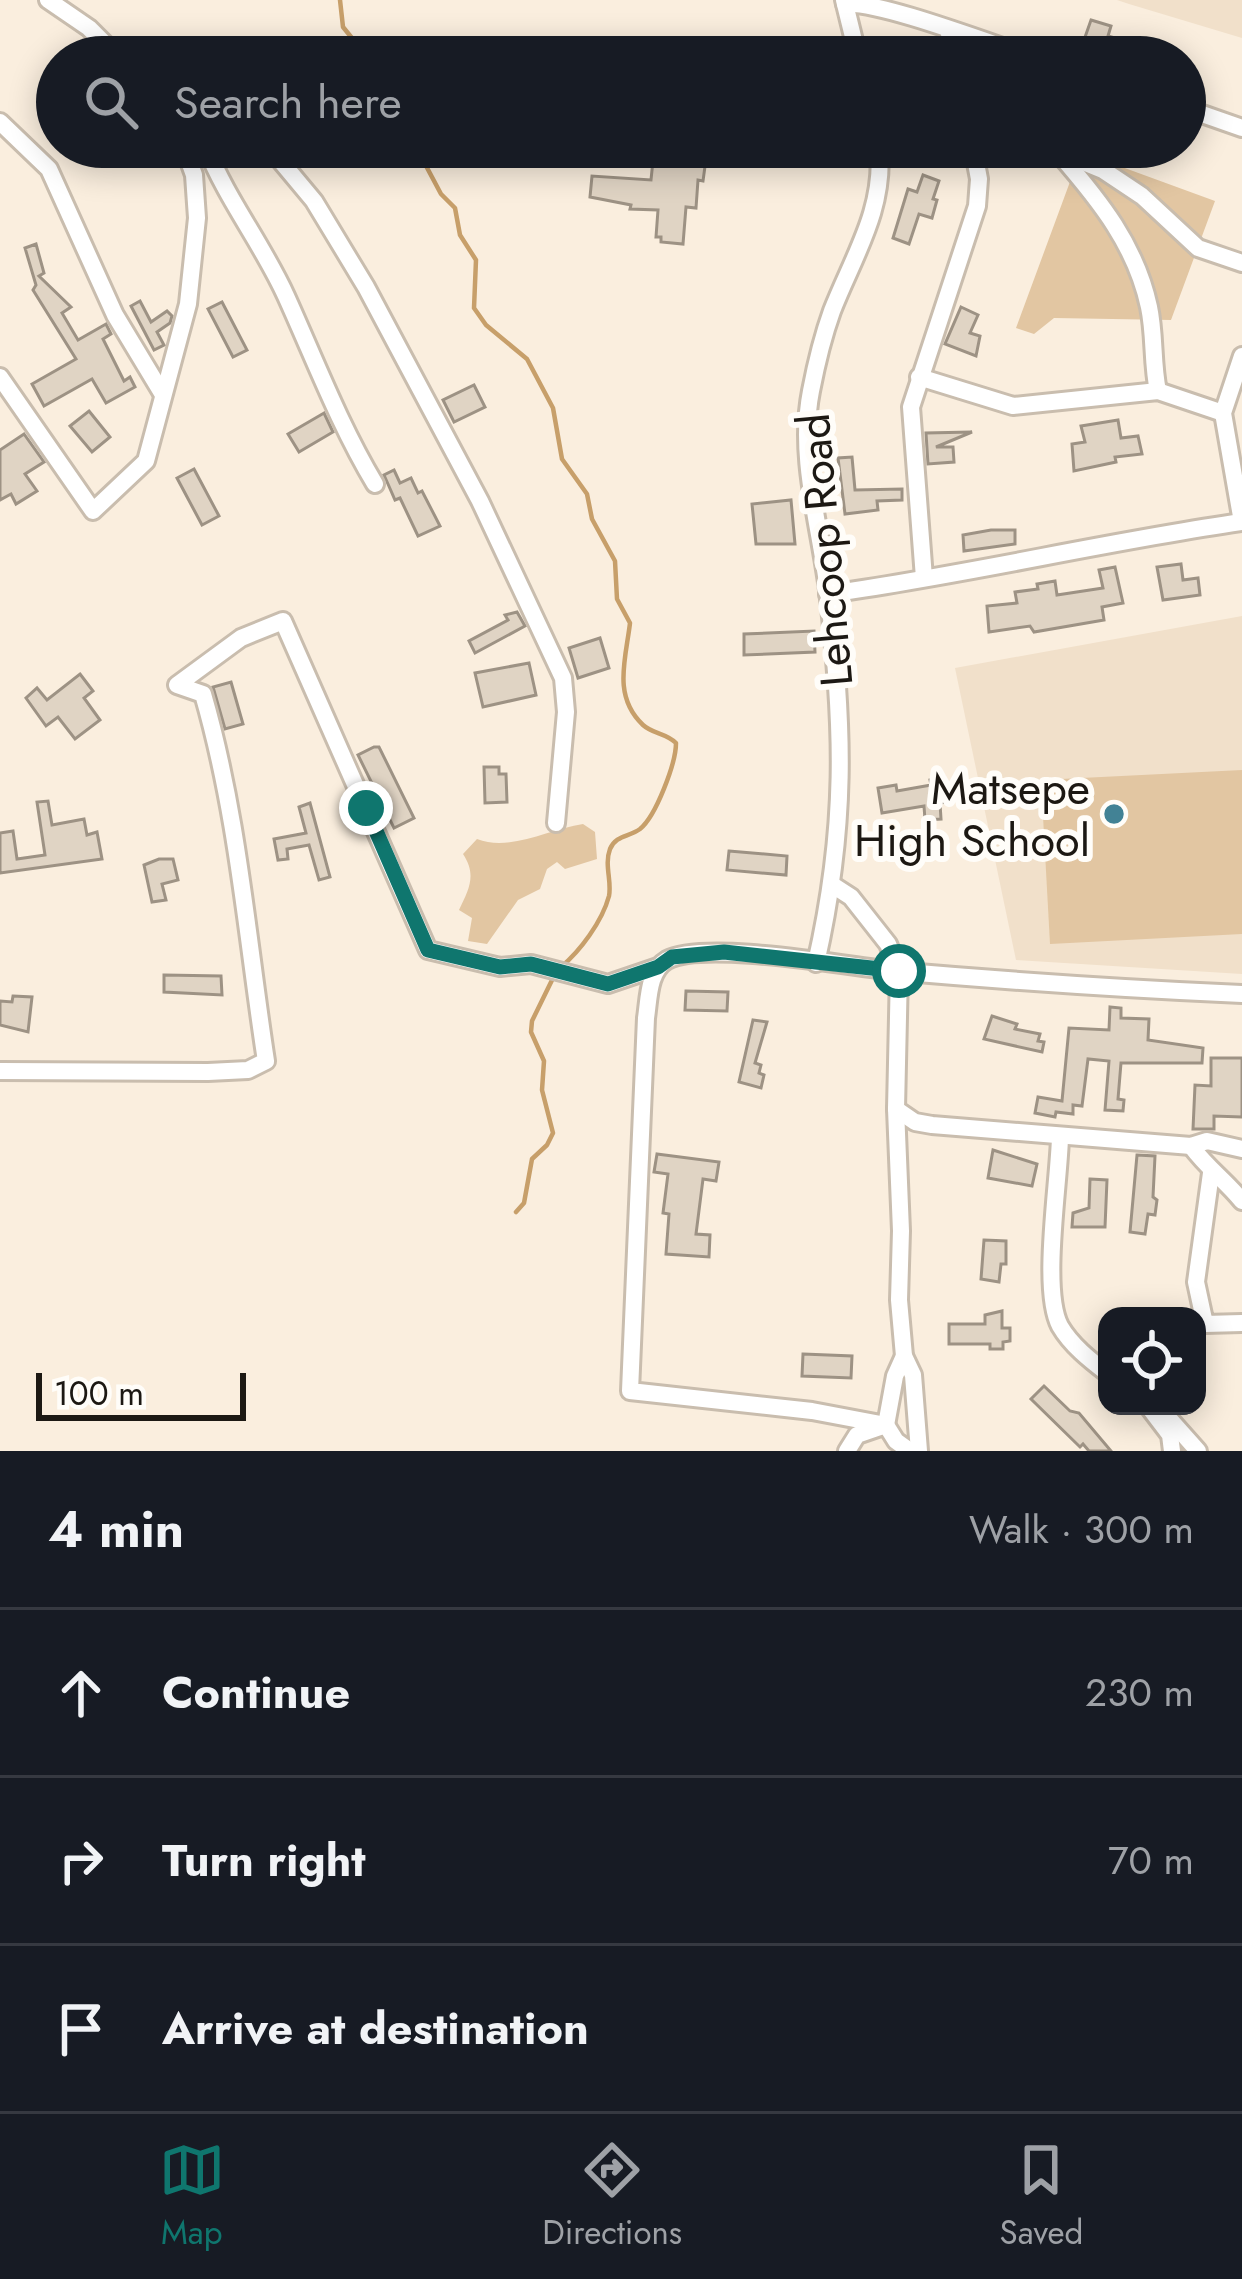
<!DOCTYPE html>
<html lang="en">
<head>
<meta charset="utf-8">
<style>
	:root { --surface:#171b24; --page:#242831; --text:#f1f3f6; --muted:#9ea1a6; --line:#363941; --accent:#0f766e }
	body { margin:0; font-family:Jost,sans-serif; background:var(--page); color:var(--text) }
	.controls { position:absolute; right:36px; bottom:36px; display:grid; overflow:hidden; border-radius:24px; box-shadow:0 6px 30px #0003 }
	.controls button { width:108px; height:108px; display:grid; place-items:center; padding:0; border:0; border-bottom:3px solid var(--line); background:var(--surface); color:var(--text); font:60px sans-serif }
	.scale { position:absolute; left:36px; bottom:30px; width:210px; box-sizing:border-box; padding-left:12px; border:6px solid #1c1813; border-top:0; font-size:33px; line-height:42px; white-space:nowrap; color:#1c1813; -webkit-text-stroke:9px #fffdf9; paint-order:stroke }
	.stop { position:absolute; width:36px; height:36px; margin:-27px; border:9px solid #0f766e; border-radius:50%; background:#fff }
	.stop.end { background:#0f766e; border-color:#fff; box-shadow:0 3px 12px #0008 }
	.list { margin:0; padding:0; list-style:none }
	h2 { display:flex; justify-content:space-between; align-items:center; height:156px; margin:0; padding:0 48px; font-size:51px }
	h2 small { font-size:39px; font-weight:400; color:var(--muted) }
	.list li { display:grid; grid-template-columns:78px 1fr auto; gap:36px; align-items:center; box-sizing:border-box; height:168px; padding:0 48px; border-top:3px solid var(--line) }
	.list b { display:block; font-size:45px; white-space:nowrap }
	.list em { font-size:39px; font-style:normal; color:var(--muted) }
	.icon { flex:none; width:66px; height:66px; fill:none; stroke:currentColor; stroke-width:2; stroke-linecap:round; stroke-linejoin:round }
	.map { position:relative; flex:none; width:1242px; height:1451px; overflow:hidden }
	.search { position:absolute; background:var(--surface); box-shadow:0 6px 30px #0003; left:36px; right:36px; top:36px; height:132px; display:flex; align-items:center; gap:30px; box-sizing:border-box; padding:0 42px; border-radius:66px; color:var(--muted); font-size:45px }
	.sheet { height:660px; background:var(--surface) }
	nav { display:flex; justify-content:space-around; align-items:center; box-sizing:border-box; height:168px; border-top:3px solid var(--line); background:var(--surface); font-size:33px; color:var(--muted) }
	nav a { display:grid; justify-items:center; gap:6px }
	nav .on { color:var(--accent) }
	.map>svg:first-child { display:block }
	.built { fill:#f1e0ca }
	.green { fill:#e2c6a2 }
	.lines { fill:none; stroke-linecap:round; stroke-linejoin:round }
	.stream { stroke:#c79f6a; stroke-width:4.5 }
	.building { fill:#e0d4c4; stroke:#9d9284; stroke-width:3 }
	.minor-casing { stroke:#c9bdae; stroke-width:22 }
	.minor { stroke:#fff; stroke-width:16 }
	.route { stroke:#0f766e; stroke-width:15 }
	.poi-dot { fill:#428295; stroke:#fffdf9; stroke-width:4.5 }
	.labels { text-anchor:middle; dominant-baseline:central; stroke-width:12; stroke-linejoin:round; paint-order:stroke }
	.street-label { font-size:45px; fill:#1c1813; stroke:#fffdf9 }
	.poi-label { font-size:45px; fill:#1c1813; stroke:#fffdf9; text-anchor:end }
</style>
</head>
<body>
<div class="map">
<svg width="1242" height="1451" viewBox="0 0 1242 1451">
	<rect width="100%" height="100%" fill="#faeede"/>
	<g class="built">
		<polygon points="1117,0 1242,0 1242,38 1129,4"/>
		<polygon points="1242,616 1242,974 1016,960 955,668"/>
	</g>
	<g class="green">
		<polygon points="1081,152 1215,201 1171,320 1054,318 1034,334 1016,328"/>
		<polygon points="1242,770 1242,934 1050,944 1041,780"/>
		<path d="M 583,824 L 595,832 L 597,859 L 565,869 L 557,862 L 547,869 L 540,889 L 518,900 L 487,944 L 468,941 L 472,918 L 459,910 C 469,889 477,875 463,854 L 477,839 C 510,852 549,829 583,824 Z"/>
	</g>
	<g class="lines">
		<g class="stream">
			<polyline points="340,0 343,27 356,43 356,57"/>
			<path d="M 416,147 L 441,194 L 455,208 L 460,235 L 476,260 L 474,308 L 486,325 L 527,359 L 553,408 L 562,459 L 587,494 L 592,519 L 615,561 L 617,599 L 630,623 C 626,658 612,696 643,725 C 653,734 666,733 676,743 C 676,763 656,816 640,829 C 629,837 616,835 610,849 C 604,865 612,881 609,896 C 602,922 580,951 561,967"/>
			<polyline points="516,1212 524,1203 532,1159 547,1145 553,1133 542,1090 544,1061 531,1032 532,1021 554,976"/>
		</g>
	</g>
	<g class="building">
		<polygon points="1091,20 1111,26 1108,36 1115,38 1109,57 1091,57 1095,44 1084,40"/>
		<polygon points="654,151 706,159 703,181 698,180 696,208 686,207 683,244 661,242 661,237 656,237 658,210 630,209 631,205 590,197 592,176 651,180"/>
		<polygon points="923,175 939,181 933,199 937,200 932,218 919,214 909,244 893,238 908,189 917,192"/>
		<polygon points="36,244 44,273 39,276 71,307 62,313 78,340 106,324 111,334 103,339 124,381 130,377 135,387 106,403 92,379 44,406 32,384 76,359 33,290 36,285 25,248"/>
		<polygon points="140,301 151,322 167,311 172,316 170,323 157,332 164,345 154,350 131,306"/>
		<polygon points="222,302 247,350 233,357 208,309"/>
		<polygon points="961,307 978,315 970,333 980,336 976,356 945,344"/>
		<polygon points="474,385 485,407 454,422 443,400"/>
		<polygon points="89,411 110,437 92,452 70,426"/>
		<polygon points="324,413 333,432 299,452 288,434"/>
		<polygon points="1118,420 1121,438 1138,436 1142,454 1115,457 1116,462 1074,471 1072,444 1085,442 1081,426"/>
		<polygon points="972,432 936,447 953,447 954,462 928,464 926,433"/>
		<polygon points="24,434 44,462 25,474 37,491 16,504 11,494 0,500 0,450"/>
		<polygon points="852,457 855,490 902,489 902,500 877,501 878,510 845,514 838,458"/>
		<polygon points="194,469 219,516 202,525 177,478"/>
		<polygon points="394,470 400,483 411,478 418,493 422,491 440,526 418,536 400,498 395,500 388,484 384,475"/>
		<polygon points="791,500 795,544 756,544 752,504"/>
		<polygon points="991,530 1015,530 1015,544 964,551 963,535"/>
		<polygon points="1181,564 1183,580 1198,578 1200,595 1163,600 1157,567"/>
		<polygon points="1115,567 1123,603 1102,607 1104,620 1034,632 1030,626 989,632 987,606 1017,603 1015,592 1038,589 1037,584 1055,581 1057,595 1103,588 1099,570"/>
		<polygon points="517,612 525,626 475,653 469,641 508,620 505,615"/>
		<polygon points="814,631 815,652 744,655 744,634"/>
		<polygon points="600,638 609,668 578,678 569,648"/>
		<polygon points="529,663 536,695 483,707 475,673"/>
		<polygon points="80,674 93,691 84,698 100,720 75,739 58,717 46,726 26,698 37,688 47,700"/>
		<polygon points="231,682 243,724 225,729 213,687"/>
		<polygon points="374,747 379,747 414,818 394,828 358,755"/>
		<polygon points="484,767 499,767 499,774 506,774 507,802 485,803"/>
		<polygon points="944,777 948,802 940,803 941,819 925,820 924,806 882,813 878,788 896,785 897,791 931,785 930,780"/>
		<polygon points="48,801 52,825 84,819 87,835 97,832 102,859 0,873 0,833 13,831 17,859 45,855 37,802"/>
		<polygon points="310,803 330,877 319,880 309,845 287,849 288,859 278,860 274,839 306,833 299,807"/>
		<polygon points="729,851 787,856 786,875 727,870"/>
		<polygon points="159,859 173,859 178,880 162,884 166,900 152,902 144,865"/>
		<polygon points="164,975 221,976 222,995 164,992"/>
		<polygon points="686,991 728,992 727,1011 685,1010"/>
		<polygon points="13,996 32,997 28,1032 0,1025 0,1001 12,1002"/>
		<polygon points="1110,1007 1121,1008 1121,1018 1149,1019 1148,1040 1203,1048 1202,1063 1121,1063 1118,1099 1124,1100 1123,1111 1105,1110 1109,1061 1088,1059 1082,1106 1073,1105 1073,1114 1056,1112 1055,1117 1035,1113 1038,1097 1062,1101 1069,1028 1109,1030"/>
		<polygon points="992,1016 1017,1024 1015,1029 1040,1034 1038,1041 1044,1042 1042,1052 984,1039"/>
		<polygon points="753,1020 767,1022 755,1063 761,1065 759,1073 764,1075 761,1088 739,1082"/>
		<polygon points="1211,1058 1242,1058 1242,1117 1214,1116 1214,1129 1193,1129 1195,1085 1211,1086"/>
		<polygon points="993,1150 1037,1164 1032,1186 988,1178"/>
		<polygon points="657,1154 719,1162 716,1181 703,1179 696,1234 710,1235 709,1257 666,1254 669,1214 663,1213 668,1174 654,1172"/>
		<polygon points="1137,1155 1155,1156 1153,1197 1157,1200 1155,1215 1148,1214 1145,1234 1130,1232"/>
		<polygon points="1090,1179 1107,1180 1105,1227 1072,1227 1073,1213 1089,1208"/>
		<polygon points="984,1240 1006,1241 1006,1264 1001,1264 999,1282 981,1279"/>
		<polygon points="1002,1311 1002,1328 1010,1328 1010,1341 1003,1342 1003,1349 990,1349 990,1344 949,1344 949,1324 985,1324 985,1315"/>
		<polygon points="803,1354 852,1356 851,1378 802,1376"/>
		<polygon points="1044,1386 1070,1411 1079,1413 1111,1451 1089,1451 1083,1444 1080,1447 1031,1399"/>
	</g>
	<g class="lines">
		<g class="minor-casing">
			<g id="minor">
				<polyline points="48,0 89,28 118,57"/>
				<polyline points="844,0 858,57"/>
				<path d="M 845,4 C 877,0 994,45 1032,57"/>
				<polyline points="948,30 955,57"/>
				<polyline points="1185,108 1242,128"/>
				<polyline points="0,122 49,169 115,315 162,393"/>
				<path d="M 206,147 C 227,200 263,245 286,296 C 315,360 339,424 375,484"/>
				<polyline points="269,147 314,201 366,287 480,501 563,678 566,712 556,823"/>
				<polyline points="1047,147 1103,170 1142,196 1198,248 1242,263"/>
				<path d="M 1060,155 C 1100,201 1136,246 1149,307 C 1155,335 1152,363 1158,391"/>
				<polyline points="0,377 93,511 146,461 188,304 197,218 194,175 184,147"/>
				<polyline points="919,377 1013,406 1158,391 1223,413"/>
				<polyline points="1242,522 1223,413 1242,356"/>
				<polyline points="924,578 911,407 977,206 979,179 973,147"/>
				<path d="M 828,594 C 967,575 1103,542 1242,522"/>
				<polyline points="834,886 851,897 888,944 899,971 896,1109 901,1231 899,1300 904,1356 913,1375 919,1451"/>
				<path d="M 816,963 C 847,827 844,727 828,590 C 820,526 798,456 811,391 C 816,365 823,336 832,311 C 854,255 885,209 879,147"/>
				<path d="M 0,1071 L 208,1072 L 248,1070 L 266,1061 C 247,938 238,815 203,694 L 177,685 L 241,638 L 283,621 L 428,950 L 500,967 L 531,964 L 608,984 L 658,967"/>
				<polyline points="896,1109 915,1122 932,1125 1191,1146 1207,1141 1242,1149"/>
				<path d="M 1060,1137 C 1059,1183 1041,1290 1060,1326 C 1071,1345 1090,1360 1107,1373"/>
				<path d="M 1191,1146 C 1208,1169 1225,1180 1242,1201"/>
				<polyline points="1211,1173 1196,1282 1205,1324 1242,1323"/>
				<path d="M 904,1356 L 895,1376 L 886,1425 L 812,1411 L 630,1391 L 646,1018 C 649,999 648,971 667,960 C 704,940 847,966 894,971 C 1010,981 1126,989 1242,994"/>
				<polyline points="1148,1406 1170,1435 1172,1451"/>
				<polyline points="1158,1406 1198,1451"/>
				<polyline points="847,1451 857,1435 886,1425 896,1441 910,1451"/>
			</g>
		</g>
		<use href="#minor" class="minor"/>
	</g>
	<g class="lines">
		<polyline class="route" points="366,808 428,950 500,967 531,964 608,984 658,967 672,957 724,952 899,971"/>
	</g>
	<circle class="poi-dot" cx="1114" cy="814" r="12"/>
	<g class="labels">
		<g class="street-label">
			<text transform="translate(825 550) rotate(-95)">Lehcoop Road</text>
		</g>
		<g class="poi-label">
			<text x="1090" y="788">Matsepe<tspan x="1090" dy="52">High School</tspan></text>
		</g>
	</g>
</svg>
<div class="controls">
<button><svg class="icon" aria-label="locate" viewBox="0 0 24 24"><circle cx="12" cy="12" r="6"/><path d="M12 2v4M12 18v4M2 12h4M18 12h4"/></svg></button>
</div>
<div class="scale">100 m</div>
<div class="stop" style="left:899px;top:971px"></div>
<div class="stop end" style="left:366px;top:808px"></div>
<div class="search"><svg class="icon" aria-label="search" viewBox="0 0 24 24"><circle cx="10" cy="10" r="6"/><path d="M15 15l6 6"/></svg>Search here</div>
</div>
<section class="sheet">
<h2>4 min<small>Walk · 300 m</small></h2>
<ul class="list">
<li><svg class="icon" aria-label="ahead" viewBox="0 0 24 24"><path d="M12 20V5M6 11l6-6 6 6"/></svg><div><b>Continue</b></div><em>230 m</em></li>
<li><svg class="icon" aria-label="right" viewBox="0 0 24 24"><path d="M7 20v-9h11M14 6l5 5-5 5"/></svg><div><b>Turn right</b></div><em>70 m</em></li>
<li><svg class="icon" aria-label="arrive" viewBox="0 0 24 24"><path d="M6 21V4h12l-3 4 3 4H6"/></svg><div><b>Arrive at destination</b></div></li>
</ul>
</section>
<nav>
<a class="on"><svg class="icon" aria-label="map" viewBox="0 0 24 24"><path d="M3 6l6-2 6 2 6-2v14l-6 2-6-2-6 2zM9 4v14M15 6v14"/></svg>Map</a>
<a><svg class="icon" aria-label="directions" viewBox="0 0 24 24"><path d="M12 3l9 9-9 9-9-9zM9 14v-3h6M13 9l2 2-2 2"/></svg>Directions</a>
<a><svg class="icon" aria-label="saved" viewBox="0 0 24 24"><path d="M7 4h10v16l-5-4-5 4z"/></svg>Saved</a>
</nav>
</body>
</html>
